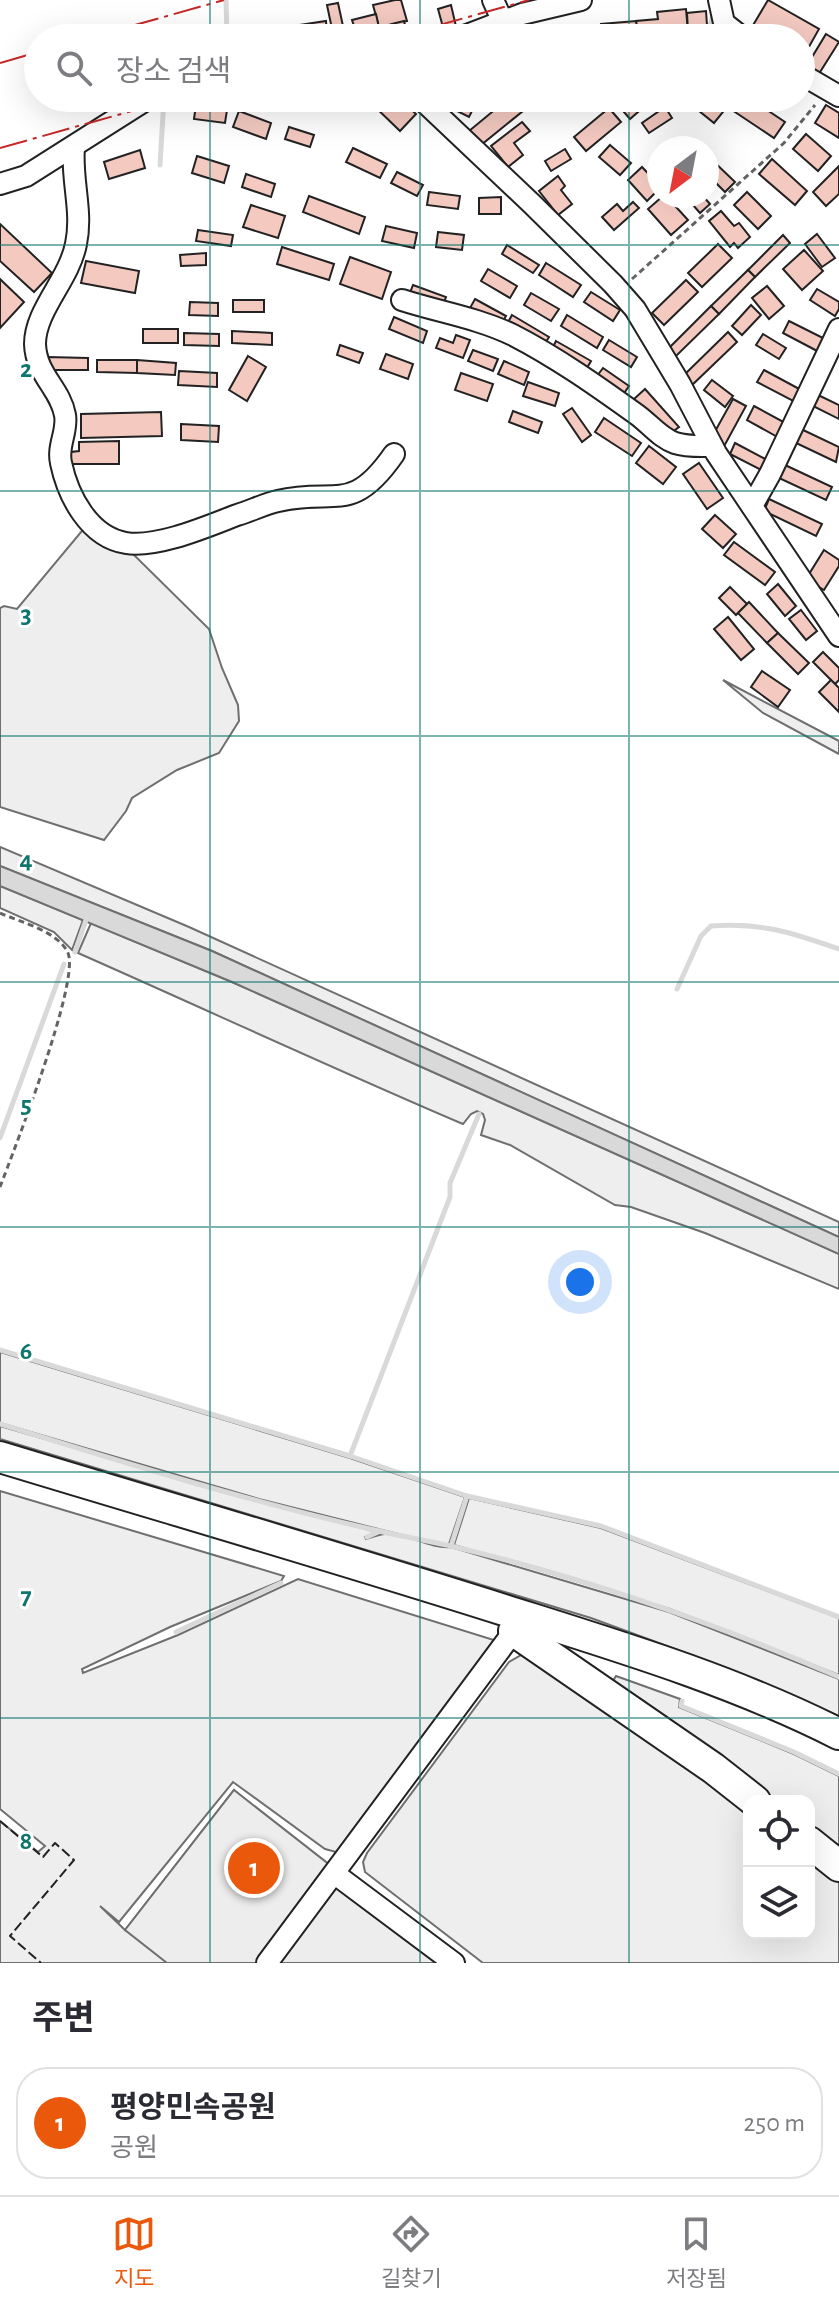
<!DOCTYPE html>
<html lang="ko">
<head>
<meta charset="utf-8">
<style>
	:root { --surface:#fff; --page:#f2f2f3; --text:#2b2b33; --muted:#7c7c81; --line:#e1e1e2; --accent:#ea580c }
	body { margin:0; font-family:"Alegreya Sans","Noto Sans KR",sans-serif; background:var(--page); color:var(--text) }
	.controls { position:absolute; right:24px; bottom:24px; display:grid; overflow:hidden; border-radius:16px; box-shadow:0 8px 32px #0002 }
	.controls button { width:72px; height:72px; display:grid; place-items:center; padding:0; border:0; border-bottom:2px solid var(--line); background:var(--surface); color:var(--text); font:40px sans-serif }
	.compass { position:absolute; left:647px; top:136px; width:72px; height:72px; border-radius:50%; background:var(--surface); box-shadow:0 8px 32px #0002; rotate:212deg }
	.you { position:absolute; left:580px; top:1282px; width:28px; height:28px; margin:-20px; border:6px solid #fff; border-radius:50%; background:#1a73e8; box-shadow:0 0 0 12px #1a73e833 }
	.badge { display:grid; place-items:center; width:52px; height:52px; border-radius:50%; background:var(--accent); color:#fff; font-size:26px; font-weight:700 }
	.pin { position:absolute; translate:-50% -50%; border:4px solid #fff; box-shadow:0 2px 8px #0006 }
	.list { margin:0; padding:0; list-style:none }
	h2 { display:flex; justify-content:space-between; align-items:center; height:104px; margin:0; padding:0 32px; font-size:34px }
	h2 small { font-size:26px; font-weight:400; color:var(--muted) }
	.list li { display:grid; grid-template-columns:52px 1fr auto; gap:24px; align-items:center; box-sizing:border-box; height:112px; margin:0 16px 16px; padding:0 16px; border:2px solid var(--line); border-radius:32px }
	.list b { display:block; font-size:30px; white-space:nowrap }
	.list p { margin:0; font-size:26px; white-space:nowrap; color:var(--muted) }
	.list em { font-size:26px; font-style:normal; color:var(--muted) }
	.icon { flex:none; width:44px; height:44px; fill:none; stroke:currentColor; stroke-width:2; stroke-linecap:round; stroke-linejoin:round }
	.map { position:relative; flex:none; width:839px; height:1963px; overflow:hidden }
	.search { position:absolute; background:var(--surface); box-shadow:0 8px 32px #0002; left:24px; right:24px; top:24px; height:88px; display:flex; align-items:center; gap:20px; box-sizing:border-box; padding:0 28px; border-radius:44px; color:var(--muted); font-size:30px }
	.sheet { height:232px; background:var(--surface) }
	nav { display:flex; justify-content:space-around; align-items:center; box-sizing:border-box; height:112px; border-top:2px solid var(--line); background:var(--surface); font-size:22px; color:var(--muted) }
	nav a { display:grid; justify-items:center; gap:4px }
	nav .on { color:var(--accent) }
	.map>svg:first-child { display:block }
	.green { fill:#eee; stroke:#6f6f6f; stroke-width:2 }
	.parking { fill:#ededed; stroke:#6f6f6f; stroke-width:2 }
	.water { fill:#d9d9d9; stroke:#6f6f6f; stroke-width:2 }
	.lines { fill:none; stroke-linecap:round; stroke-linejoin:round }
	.stream { stroke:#d9d9d9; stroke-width:5 }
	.building { fill:#f3c9c0; stroke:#222; stroke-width:2 }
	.minor-casing { stroke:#222; stroke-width:24 }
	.highway-casing { stroke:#222; stroke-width:34 }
	.path { stroke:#646464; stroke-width:3; stroke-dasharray:6 4; stroke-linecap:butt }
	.minor { stroke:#fff; stroke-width:20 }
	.highway { stroke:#fff; stroke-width:30 }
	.fence { stroke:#222; stroke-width:2; stroke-dasharray:10 4; stroke-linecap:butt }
	.power { stroke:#c62828; stroke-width:2; stroke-dasharray:28 6 4 6; stroke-linecap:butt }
	.grid { fill:none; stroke:#0f766e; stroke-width:2; stroke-opacity:0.55 }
	.grid-label { font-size:26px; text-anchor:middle; font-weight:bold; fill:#0f766e; stroke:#fff; stroke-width:6; stroke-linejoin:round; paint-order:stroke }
</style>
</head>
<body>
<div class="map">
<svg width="839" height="1963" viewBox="0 0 839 1963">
	<rect width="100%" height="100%" fill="#fff"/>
	<g class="green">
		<polygon points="86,526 126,547 209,629 222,668 238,705 239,721 219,753 177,770 132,798 126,811 104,840 0,807 0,608 4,606 17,609"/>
		<polygon points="723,680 839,741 839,754 763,713"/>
		<polygon points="0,847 189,927 839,1222 839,1237 212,951 0,866"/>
		<polygon points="0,886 83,920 72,950 54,932 0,908"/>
		<path d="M 91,923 L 232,982 L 839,1254 L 839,1289 L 705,1233 L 631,1207 L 615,1205 L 510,1145 L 481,1135 L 485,1120 L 483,1114 L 477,1111 L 471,1114 L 463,1124 C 334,1069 207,1010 78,953 Z"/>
		<polygon points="0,1352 350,1458 465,1497 449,1544 442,1545 259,1499 0,1423"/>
		<path d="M 0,1426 L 257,1501 L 377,1532 L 365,1537 L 366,1539 C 372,1538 379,1534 385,1534 C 407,1532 428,1549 451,1547 L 669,1612 L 839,1679 L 839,1716 L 721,1666 L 591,1618 L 0,1439 Z"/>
		<polygon points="0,1491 284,1576 281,1581 170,1627 82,1669 83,1673 178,1635 298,1579 497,1641 347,1847 336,1852 325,1849 233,1782 119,1922 100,1906 125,1930 234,1790 438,1963 0,1963 0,1821 38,1852 45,1846 0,1809"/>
		<polygon points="469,1498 601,1528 831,1615 839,1618 839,1675 670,1609 454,1545"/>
		<polygon points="523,1654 749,1809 749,1933 809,1933 809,1855 839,1879 839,1963 483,1963 365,1872 363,1862 367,1853 509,1662"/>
		<polygon points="616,1676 680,1699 679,1707 794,1754 839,1776 839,1848 809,1825 809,1801 777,1801 700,1742 644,1706 645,1702 613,1681"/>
	</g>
	<polygon class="parking" points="234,1790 445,1955 438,1963 167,1963 125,1930"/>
	<polygon class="water" points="0,866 212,951 839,1237 839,1254 232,982 0,886"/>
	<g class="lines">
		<g class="stream">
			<polyline points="226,0 227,38"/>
			<path d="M 697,38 C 707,32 712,26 713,13"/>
			<polyline points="160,165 164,98"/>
			<polyline points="75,952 87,917"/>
			<path d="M 677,989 L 701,936 L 711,926 C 762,922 792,933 839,949"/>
			<polyline points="0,1138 64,964"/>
			<polyline points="0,1350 350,1456 467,1496 601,1526 839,1617"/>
			<path d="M 0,1424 C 124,1463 251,1502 379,1531 C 404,1537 430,1541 455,1547 C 585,1578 717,1624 839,1677"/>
			<polyline points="350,1456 450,1197 450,1183 479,1114"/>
			<polyline points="367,1537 380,1531"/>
			<polyline points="451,1546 467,1496"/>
			<polyline points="176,1632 281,1583"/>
			<polyline points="682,1701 681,1706 794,1752 839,1774"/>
		</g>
	</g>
	<g class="building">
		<polygon points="395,0 401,0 407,21 379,27 373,5"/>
		<polygon points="768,0 819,29 801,61 801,38 761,38 749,32"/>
		<polygon points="338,3 343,26 332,29 327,5"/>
		<polygon points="451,5 458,35 446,38 438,9"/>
		<polygon points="686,9 688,32 638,37 636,21 658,19 657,12"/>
		<polygon points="706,11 707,25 698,26 699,31 688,32 687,13"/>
		<polygon points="376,14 381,37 349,38 347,28 354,26 352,20"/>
		<polygon points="326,21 327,34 288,38 286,27"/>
		<polygon points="404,21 408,38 395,38 392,24"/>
		<polygon points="636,21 638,37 602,38 601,24"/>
		<polygon points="267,26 267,38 235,38 235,27"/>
		<polygon points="826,34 839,42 815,80 803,72"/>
		<polygon points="307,98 344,98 340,110"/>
		<polygon points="376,98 399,98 416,114 400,131 371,103"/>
		<polygon points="431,98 477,98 478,99 469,117"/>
		<polygon points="509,98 513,98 523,111 481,145 469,131"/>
		<polygon points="524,98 554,98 525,110 521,99"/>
		<polygon points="626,98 654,98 630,119 618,105"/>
		<polygon points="683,98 706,98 723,112 714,123"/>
		<polygon points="740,98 749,98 785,122 774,138 732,110"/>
		<polygon points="196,105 227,110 225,123 194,119"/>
		<polygon points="826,105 839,113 839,138 815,123"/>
		<polygon points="665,107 672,118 649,133 642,123"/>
		<polygon points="609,108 621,122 586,151 574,137"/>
		<polygon points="239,111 271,123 266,139 233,127"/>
		<polygon points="522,122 530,131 514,143 523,155 508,167 491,146"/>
		<polygon points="289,127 314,135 310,147 285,139"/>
		<polygon points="806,134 831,156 818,171 793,149"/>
		<polygon points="610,145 631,163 620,175 599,157"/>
		<polygon points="353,148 387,164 380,178 346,162"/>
		<polygon points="565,149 571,159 551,171 545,161"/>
		<polygon points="140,150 145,168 109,179 104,162"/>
		<polygon points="197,156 229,166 224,183 192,173"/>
		<polygon points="709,157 735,182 725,192 707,174 707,159"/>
		<polygon points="772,159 807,191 795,205 759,174"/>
		<polygon points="839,166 839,194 826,206 813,192"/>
		<polygon points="642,167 659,185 659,189 647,201 628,180"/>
		<polygon points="397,172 423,185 417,196 391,183"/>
		<polygon points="246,174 275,184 271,197 242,187"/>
		<polygon points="558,176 565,186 561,190 572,204 558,215 539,191"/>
		<polygon points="429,192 460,196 458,209 427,205"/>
		<polygon points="747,192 771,216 758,229 734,205"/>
		<polygon points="309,196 365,217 359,234 303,212"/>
		<polygon points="663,196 666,196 688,220 671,235 648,209"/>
		<polygon points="685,196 703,196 710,204 700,213"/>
		<polygon points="501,197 501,214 479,214 479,198"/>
		<polygon points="633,202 639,208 614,230 602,217 617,204 623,211"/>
		<polygon points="251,205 285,216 278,238 243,227"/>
		<polygon points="721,211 734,226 739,223 750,237 738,248 734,243 730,247 709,221"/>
		<polygon points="0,224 52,273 34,292 0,261"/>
		<polygon points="386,226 417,233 414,248 382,241"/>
		<polygon points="198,230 233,235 231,246 196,241"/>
		<polygon points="438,232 464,235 462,250 436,247"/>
		<polygon points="817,234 835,258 822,267 805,244"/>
		<polygon points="783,235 790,243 755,277 748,270"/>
		<polygon points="718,244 732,258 702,287 688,273"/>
		<polygon points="507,245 539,265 533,273 502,254"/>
		<polygon points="282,247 334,264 329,280 277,264"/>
		<polygon points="804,250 823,271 802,290 783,269"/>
		<polygon points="206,253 206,265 181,266 180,255"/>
		<polygon points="350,257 391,272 382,299 340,284"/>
		<polygon points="86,261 139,271 135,293 81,283"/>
		<polygon points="546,263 581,285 573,297 539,275"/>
		<polygon points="488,269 517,286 510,298 481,281"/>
		<polygon points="748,270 755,277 719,314 711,306"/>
		<polygon points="0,279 24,302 0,328"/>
		<polygon points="686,280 698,292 664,325 652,313"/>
		<polygon points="413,285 446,297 441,311 408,298"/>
		<polygon points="767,286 784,306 769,319 752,298"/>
		<polygon points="817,289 839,302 839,309 835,316 810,300"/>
		<polygon points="591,292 620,310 613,321 584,302"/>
		<polygon points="531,293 559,309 551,321 524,305"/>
		<polygon points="475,299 506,316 501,325 470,308"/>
		<rect x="233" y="300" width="31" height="12"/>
		<polygon points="190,302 218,303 218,316 189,315"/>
		<polygon points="751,305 761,315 742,335 732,326"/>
		<polygon points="711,306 719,314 674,358 666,351"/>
		<polygon points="512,315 549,337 542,348 506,326"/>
		<polygon points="567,315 603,337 597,348 561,326"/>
		<polygon points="394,317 427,331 423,343 389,329"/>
		<polygon points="789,321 827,340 821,353 783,333"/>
		<rect x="143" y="329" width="35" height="14"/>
		<polygon points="232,331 272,333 272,345 232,343"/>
		<polygon points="728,332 737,342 690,387 681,378"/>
		<polygon points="184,333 219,334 219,346 184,345"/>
		<polygon points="763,334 786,348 779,359 756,345"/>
		<polygon points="456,335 470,340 463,358 436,348 440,338 453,343"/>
		<polygon points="609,340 637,357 631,367 603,350"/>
		<polygon points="556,341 591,361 584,373 550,353"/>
		<polygon points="340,345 363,353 359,363 337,355"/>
		<polygon points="473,350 498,359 493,371 468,361"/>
		<polygon points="386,354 413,364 408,379 380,369"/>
		<polygon points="248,356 266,367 247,401 229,390"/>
		<polygon points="47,357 88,358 88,370 47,370"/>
		<polygon points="97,360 137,360 137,373 97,372"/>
		<polygon points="137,360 176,363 175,375 137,373"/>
		<polygon points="504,361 529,372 524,385 498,374"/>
		<polygon points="603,368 629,386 620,399 594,380"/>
		<polygon points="764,370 803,391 797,403 757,382"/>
		<polygon points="179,371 217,373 217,387 178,385"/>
		<polygon points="461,373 493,384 487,401 455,390"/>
		<polygon points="712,380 733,396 725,407 704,390"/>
		<polygon points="528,382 559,393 555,406 523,396"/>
		<polygon points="645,389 679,427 667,436 634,399"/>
		<polygon points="816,394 839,405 839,419 811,405"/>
		<polygon points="733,399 746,406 722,450 713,435"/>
		<polygon points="754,406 789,425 781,439 747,420"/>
		<polygon points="572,408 591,435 582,442 563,414"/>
		<polygon points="513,411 542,422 538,433 509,422"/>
		<polygon points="161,412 162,436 81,438 81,414"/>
		<polygon points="604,418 641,443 632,456 595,432"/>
		<polygon points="181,424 219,426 218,442 181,440"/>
		<polygon points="801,429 839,447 836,462 794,442"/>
		<polygon points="119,441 119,464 71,464 71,452 79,451 79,442"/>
		<polygon points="735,443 771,462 765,472 730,454"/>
		<polygon points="649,446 676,467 663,484 636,463"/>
		<polygon points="699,463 723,498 707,509 683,474"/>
		<polygon points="785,465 832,487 826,500 779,478"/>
		<polygon points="769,499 822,524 816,536 764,511"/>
		<polygon points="715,515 736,534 723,548 702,529"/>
		<polygon points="734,542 775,572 765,585 724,555"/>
		<polygon points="824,550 839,560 839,566 824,590 806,579"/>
		<polygon points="778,584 796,606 785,616 767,594"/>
		<polygon points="730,587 747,604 736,615 719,598"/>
		<polygon points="749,602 778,633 767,643 738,613"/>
		<polygon points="801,610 817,631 806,640 789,619"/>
		<polygon points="728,617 754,649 741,660 714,629"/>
		<polygon points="778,633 809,663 798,674 767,643"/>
		<polygon points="823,652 839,668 839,680 835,684 813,662"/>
		<polygon points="762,671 790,690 778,707 751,687"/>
		<polygon points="831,680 839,688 839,712 819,692"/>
	</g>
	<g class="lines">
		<g class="minor-casing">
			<g id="minor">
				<polyline points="493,0 503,22"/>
				<polyline points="719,0 724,23 743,38"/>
				<polyline points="459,38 522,14 581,0"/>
				<polyline points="801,74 839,96"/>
				<polyline points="420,98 532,204 613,284 635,309 680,384 716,453 839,636"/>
				<path d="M 74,147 C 71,180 83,211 76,244 C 69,280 35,310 35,344 C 36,375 60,388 65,415 C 68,431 57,446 61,463 C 68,496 89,537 126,543 C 158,548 208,526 237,515 C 251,511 264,504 278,501 C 335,487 351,516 394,454"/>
				<polyline points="0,184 26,176 149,98"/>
				<path d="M 402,300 C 439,312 478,318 513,335 C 556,357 597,386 636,414 C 649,423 660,438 675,443 C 687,447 700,446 712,446"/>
				<polyline points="752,506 770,474 839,329"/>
				<polyline points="335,1874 454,1963"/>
				<polyline points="267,1963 514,1631"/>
			</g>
		</g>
		<g class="highway-casing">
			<g id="highway">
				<path d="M 0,1457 C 168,1508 337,1557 504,1610 C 618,1646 732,1680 839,1734"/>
				<polyline points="514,1631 713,1768 755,1801"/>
				<polyline points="809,1842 839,1866"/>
			</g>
		</g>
		<g class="path">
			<polyline points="632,279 784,143 815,105"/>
			<path d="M 0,913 C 20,922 58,931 68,953 C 80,982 14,1150 0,1187"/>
		</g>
		<use href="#minor" class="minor"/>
		<use href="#highway" class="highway"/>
		<polyline class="fence" points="0,1821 43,1857 55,1843 74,1860 10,1936 41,1963"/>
		<g class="power">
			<polyline points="89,38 224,0"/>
			<polyline points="393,38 529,0"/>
			<polyline points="0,63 38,52"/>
			<polyline points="0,148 178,98"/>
		</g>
	</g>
	<path class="grid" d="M 210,0 L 210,38M 420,0 L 420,38M 629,0 L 629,38M 210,98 L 210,1963M 420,98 L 420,1963M 629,98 L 629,1963M 0,245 L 839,245M 0,491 L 839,491M 0,736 L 839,736M 0,982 L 839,982M 0,1227 L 839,1227M 0,1472 L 839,1472M 0,1718 L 839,1718"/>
	<g class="grid-label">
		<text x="26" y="377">2</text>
		<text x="26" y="623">3</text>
		<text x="26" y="868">4</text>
		<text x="26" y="1113">5</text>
		<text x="26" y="1359">6</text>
		<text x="26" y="1604">7</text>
		<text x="26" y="1849">8</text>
	</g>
</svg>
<div class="controls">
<button><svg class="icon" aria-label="locate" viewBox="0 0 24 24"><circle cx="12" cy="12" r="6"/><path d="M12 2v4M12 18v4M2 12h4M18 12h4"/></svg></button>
<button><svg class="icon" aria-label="layers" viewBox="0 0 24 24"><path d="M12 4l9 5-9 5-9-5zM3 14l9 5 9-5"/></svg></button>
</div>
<svg class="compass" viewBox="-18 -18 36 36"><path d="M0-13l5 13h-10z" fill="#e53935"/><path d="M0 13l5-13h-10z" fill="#7c7c81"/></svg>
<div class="you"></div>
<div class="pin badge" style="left:254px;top:1868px">1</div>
<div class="search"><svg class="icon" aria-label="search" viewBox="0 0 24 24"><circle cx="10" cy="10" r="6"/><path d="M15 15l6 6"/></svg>장소 검색</div>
</div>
<section class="sheet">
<h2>주변<small></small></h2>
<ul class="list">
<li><span class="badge">1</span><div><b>평양민속공원</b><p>공원</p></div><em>250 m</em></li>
</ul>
</section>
<nav>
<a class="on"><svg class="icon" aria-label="map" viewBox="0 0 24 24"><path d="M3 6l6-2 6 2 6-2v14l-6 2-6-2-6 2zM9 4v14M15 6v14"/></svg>지도</a>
<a><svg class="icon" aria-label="directions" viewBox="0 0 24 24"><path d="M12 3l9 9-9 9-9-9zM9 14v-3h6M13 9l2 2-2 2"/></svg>길찾기</a>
<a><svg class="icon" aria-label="saved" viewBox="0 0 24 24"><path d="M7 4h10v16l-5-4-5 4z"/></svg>저장됨</a>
</nav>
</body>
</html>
